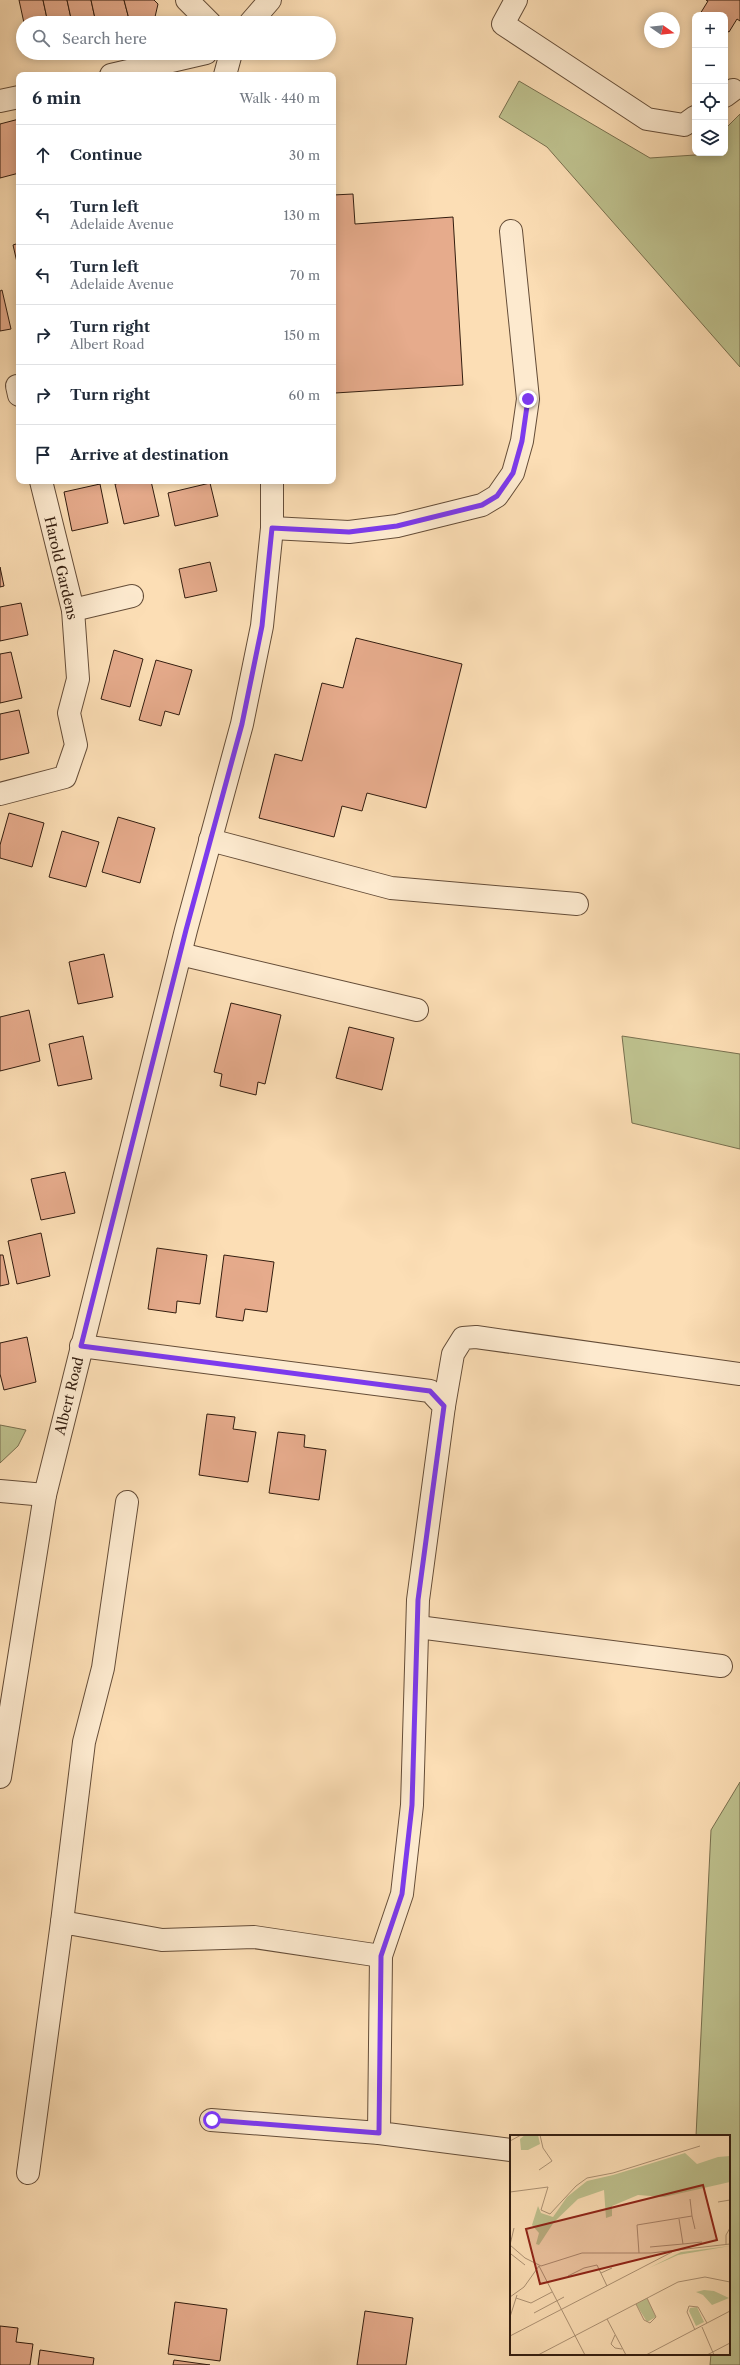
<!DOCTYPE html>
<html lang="en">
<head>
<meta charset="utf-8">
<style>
	:root { --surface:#fff; --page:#f2f2f3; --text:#1f2937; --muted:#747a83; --line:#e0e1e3 }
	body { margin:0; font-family:"Libre Caslon Text",serif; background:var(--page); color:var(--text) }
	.controls { position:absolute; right:12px; top:12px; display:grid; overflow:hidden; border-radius:8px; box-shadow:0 2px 10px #0003 }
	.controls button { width:36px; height:36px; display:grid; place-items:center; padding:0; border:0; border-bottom:1px solid var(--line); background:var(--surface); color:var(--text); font:20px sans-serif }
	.compass { position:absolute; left:644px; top:12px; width:36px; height:36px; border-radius:50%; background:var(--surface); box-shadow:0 2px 10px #0003; rotate:104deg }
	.stop { position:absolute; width:12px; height:12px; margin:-9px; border:3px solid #7c3aed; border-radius:50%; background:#fff }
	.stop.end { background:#7c3aed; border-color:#fff; box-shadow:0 1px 4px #0008 }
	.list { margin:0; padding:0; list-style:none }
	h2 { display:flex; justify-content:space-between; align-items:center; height:52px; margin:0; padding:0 16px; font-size:17px }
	h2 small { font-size:13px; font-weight:400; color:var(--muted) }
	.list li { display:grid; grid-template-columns:26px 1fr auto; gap:12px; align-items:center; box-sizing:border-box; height:60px; padding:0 16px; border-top:1px solid var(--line) }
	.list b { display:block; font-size:15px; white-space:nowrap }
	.list p { margin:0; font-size:13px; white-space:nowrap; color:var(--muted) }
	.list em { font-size:13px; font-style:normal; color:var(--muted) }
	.icon { flex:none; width:22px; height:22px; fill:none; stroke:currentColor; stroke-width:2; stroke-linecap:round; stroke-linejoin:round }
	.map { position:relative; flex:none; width:740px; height:2365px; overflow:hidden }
	.search { position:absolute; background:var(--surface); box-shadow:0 2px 10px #0003; left:16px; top:16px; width:320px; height:44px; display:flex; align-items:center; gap:10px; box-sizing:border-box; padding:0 14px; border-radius:22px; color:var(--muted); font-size:15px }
	.panel { position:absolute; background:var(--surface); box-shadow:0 2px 10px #0003; left:16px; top:72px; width:320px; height:412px; border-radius:8px }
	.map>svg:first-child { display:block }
	.green { fill:#bec18e; stroke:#786f4e }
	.building { fill:#e6ab8c; stroke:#331d0f }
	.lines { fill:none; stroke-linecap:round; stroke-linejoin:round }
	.service-casing { stroke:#654d38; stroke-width:24 }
	.minor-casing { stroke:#654d38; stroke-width:24 }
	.tertiary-casing { stroke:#654d38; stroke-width:24 }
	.service { stroke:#fdeacf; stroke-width:22 }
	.minor { stroke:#fdeacf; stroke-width:22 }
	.tertiary { stroke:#fdeacf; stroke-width:22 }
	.route { stroke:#7c3aed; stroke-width:5 }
	.labels { text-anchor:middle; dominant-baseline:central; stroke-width:3.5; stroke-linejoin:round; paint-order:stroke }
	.street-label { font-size:14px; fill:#331d0f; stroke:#fdeacf }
	.inset-road { fill:none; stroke:#ac9173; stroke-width:1 }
	.view { fill:#8f2418; fill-opacity:0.15; stroke:#8f2418; stroke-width:2 }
	.inset-edge { fill:none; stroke:#331d0f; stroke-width:2 }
</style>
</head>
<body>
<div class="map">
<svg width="740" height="2365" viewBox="0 0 740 2365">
	<rect width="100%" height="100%" fill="#fcdeb5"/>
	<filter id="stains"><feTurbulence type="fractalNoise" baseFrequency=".005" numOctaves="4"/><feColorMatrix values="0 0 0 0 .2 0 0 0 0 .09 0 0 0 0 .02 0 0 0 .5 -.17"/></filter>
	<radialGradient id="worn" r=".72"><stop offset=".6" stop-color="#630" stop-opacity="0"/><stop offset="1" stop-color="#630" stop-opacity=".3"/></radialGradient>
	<g class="green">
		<polygon points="519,81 650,158 725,153 725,129 740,114 740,367 547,147 499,117"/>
		<polygon points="622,1036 740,1054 740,1149 632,1123"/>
		<polygon points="0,1425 26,1430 18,1446 0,1463"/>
		<polygon points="740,1782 740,2365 710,2365 711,2354 729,2354 729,2136 696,2136 711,1830"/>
	</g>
	<g class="building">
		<polygon points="19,0 43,0 48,23 24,23"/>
		<polygon points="43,0 67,0 72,23 48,23"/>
		<polygon points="67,0 91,0 96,23 72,23"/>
		<polygon points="91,0 124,0 130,23 96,23"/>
		<polygon points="124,0 154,0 158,4 155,17 130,23"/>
		<polygon points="706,0 740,0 740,21 737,19 729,32 725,30 725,15 700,14 708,1"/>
		<polygon points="19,119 19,173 0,178 0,124"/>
		<polygon points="353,194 355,224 453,217 463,385 335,393 333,360 333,195"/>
		<polygon points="19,243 19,271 13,245"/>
		<polygon points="2,290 11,329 0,331 0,291"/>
		<polygon points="130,481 151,481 159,516 124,524 115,484"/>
		<polygon points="210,483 218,516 175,526 168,493"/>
		<polygon points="100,484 108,523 72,531 64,492"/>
		<polygon points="210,562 217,591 185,598 179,569"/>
		<polygon points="0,567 4,586 0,587"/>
		<polygon points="21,603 28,635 0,641 0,607"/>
		<polygon points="356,638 462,664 426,808 367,793 362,811 342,806 334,837 259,818 275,754 302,761 322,683 343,688"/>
		<polygon points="114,650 143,659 130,707 101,699"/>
		<polygon points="11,652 22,698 0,703 0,654"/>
		<polygon points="156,660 192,670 179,715 165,711 161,726 139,720"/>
		<polygon points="19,710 29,753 0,760 0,714"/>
		<polygon points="9,813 44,823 32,867 0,858 0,845"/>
		<polygon points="118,817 155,828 140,883 102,872"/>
		<polygon points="62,831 99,842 86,887 49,877"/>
		<polygon points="104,954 113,997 78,1004 69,962"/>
		<polygon points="231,1003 281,1015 265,1084 258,1082 256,1095 220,1086 222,1074 214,1072"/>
		<polygon points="29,1010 40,1061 0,1071 0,1017"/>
		<polygon points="349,1027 394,1038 382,1090 336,1078"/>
		<polygon points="83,1036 92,1079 58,1086 49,1044"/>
		<polygon points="65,1172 75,1213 41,1220 31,1179"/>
		<polygon points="41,1233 50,1276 17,1284 8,1241"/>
		<polygon points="157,1248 207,1255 200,1304 177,1301 176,1313 148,1309"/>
		<polygon points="0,1255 3,1255 9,1284 0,1286"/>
		<polygon points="224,1255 274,1262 267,1312 245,1309 243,1321 216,1317"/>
		<polygon points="27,1337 36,1382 4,1390 0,1374 0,1343"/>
		<polygon points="207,1414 235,1417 233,1429 256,1432 248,1482 199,1475"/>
		<polygon points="278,1432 305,1435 304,1447 326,1450 319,1500 269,1493"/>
		<polygon points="175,2302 227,2309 220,2361 168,2354"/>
		<polygon points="365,2311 413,2318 406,2365 357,2365"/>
		<polygon points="0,2326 18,2328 16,2342 33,2344 30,2365 0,2365"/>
		<polygon points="40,2350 94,2358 93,2365 38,2365"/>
		<polygon points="174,2360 210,2365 173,2365"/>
	</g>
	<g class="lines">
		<g class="service-casing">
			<g id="service">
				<polyline points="516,0 503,24 647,119 684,125 695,117"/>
				<polyline points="725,96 733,90"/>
				<polyline points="272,528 349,532 397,526 482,505 497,496 513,473 522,441 528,399 511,231"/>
				<polyline points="210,840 391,888 577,904"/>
				<polyline points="180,954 417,1010"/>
				<polyline points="444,1406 453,1354 463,1338 476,1337 740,1374"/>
				<polyline points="418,1627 721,1666"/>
			</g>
		</g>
		<g class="minor-casing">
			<g id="minor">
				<polyline points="187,0 210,23"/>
				<polyline points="111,75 206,53"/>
				<polyline points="0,101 19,97"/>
				<polyline points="17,386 19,395"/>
				<polyline points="73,610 132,596"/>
				<polyline points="0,794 65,777 76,745 69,713 78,679 73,610 41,481"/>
				<polyline points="81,1346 430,1391 444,1406 418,1600 412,1805 402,1894 381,1956 379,2133 511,2150"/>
				<polyline points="0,1491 45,1495"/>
				<polyline points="62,1922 84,1742 103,1668 127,1502"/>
				<polyline points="211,2120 379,2133"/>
				<polyline points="28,2173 62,1922 162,1940 254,1937 381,1956"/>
			</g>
		</g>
		<g class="tertiary-casing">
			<g id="tertiary">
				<polyline points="250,23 270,0"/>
				<polyline points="225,75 231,53"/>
				<polyline points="0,1777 45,1495 186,930 242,724 262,626 272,528 272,481"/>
			</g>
		</g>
		<use href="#service" class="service"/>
		<use href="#minor" class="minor"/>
		<use href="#tertiary" class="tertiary"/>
	</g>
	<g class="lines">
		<polyline class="route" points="212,2120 379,2133 381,1956 402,1894 412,1805 418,1600 444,1406 430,1391 81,1346 186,930 242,724 262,626 272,528 349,532 397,526 482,505 497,496 513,473 522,441 528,399"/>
	</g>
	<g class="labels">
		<g class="street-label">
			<text transform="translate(61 568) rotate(77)">Harold Gardens</text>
			<text transform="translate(69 1396) rotate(-76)">Albert Road</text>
		</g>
	</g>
	<g transform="translate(510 2135)">
		<rect width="220" height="220" fill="#fcdeb5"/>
		<path d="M 15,0 L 28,0 L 30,9 L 18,15 L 11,15 L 10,4 ZM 175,18 L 187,29 L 208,22 L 220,21 L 220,47 L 154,62 L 128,60 L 102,71 L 102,81 L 96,83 L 94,55 L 68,64 L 44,87 L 29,110 L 26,109 L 29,98 L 22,90 L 28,71 L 31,78 L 43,82 L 57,62 L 77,46 L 103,40 ZM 220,111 L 168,120 L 139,133 L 171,117 ZM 194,155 L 204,156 L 219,163 L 202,170 L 193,160 L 186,157 ZM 137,163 L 146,182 L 137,187 L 126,169 ZM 187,172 L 194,187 L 186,191 L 179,176 L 180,173 Z" fill="#bec18e"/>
		<path class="inset-road" d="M 0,6 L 11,0M 29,35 L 42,26 L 33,13 L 30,0M 0,57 L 38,52 L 31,75 L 40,79 L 66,51 L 77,43 L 103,38 L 190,11M 208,67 L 220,65M 182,81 L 185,94M 169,84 L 173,109 L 192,107M 0,110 L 15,123 L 31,131 L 72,118 L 141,118 L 220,109M 0,110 L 4,93M 216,110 L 216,100 L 220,93M 140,112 L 173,109M 129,118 L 127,90 L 182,81 L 180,64M 1,119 L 15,130M 29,131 L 75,220M 91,138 L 102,133M 58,141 L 74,133 L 87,130 L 97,151M 0,162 L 14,152 L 29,131M 6,163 L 21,168 L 42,157M 126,169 L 134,185 L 140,188 L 146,182 L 137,163M 24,178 L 54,162M 0,182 L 7,160M 97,184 L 116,220M 192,192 L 204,220M 185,195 L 177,177 L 179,171 L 188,172 L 197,188M 105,200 L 101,209 L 105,213 L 112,214M 0,201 L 162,117M 28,220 L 168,147 L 195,142 L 220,147M 136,220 L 220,176M 197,220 L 220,208"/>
		<path class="view" d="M 193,50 L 207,105 L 30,149 L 16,94 Z"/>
		<rect width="220" height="220" class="inset-edge"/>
	</g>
	<rect width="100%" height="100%" filter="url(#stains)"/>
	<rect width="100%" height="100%" fill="url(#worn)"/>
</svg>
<div class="controls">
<button>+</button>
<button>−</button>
<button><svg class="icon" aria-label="locate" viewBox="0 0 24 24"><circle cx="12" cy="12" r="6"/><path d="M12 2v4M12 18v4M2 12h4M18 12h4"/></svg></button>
<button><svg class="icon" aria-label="layers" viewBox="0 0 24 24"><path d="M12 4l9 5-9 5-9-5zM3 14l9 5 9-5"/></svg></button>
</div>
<svg class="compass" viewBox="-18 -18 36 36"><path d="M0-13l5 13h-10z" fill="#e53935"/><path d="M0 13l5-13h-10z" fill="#747a83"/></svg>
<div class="stop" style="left:212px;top:2120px"></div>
<div class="stop end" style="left:528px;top:399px"></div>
<div class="search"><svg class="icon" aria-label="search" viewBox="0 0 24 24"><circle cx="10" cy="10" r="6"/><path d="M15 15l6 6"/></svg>Search here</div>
<section class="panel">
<h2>6 min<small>Walk · 440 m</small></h2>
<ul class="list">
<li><svg class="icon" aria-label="ahead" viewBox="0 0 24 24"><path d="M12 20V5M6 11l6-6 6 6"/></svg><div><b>Continue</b></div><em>30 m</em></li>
<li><svg class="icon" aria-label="left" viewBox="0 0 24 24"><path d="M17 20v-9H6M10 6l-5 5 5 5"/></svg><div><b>Turn left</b><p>Adelaide Avenue</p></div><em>130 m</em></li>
<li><svg class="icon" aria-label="left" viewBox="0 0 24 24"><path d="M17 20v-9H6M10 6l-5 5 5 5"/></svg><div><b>Turn left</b><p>Adelaide Avenue</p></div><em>70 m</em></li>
<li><svg class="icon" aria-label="right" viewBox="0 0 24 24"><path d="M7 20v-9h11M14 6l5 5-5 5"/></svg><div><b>Turn right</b><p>Albert Road</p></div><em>150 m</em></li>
<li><svg class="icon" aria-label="right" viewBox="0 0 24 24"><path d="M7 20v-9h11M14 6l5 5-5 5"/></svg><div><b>Turn right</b></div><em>60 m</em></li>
<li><svg class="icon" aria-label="arrive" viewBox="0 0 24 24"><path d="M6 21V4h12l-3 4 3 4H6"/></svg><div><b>Arrive at destination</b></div></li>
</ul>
</section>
</div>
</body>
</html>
